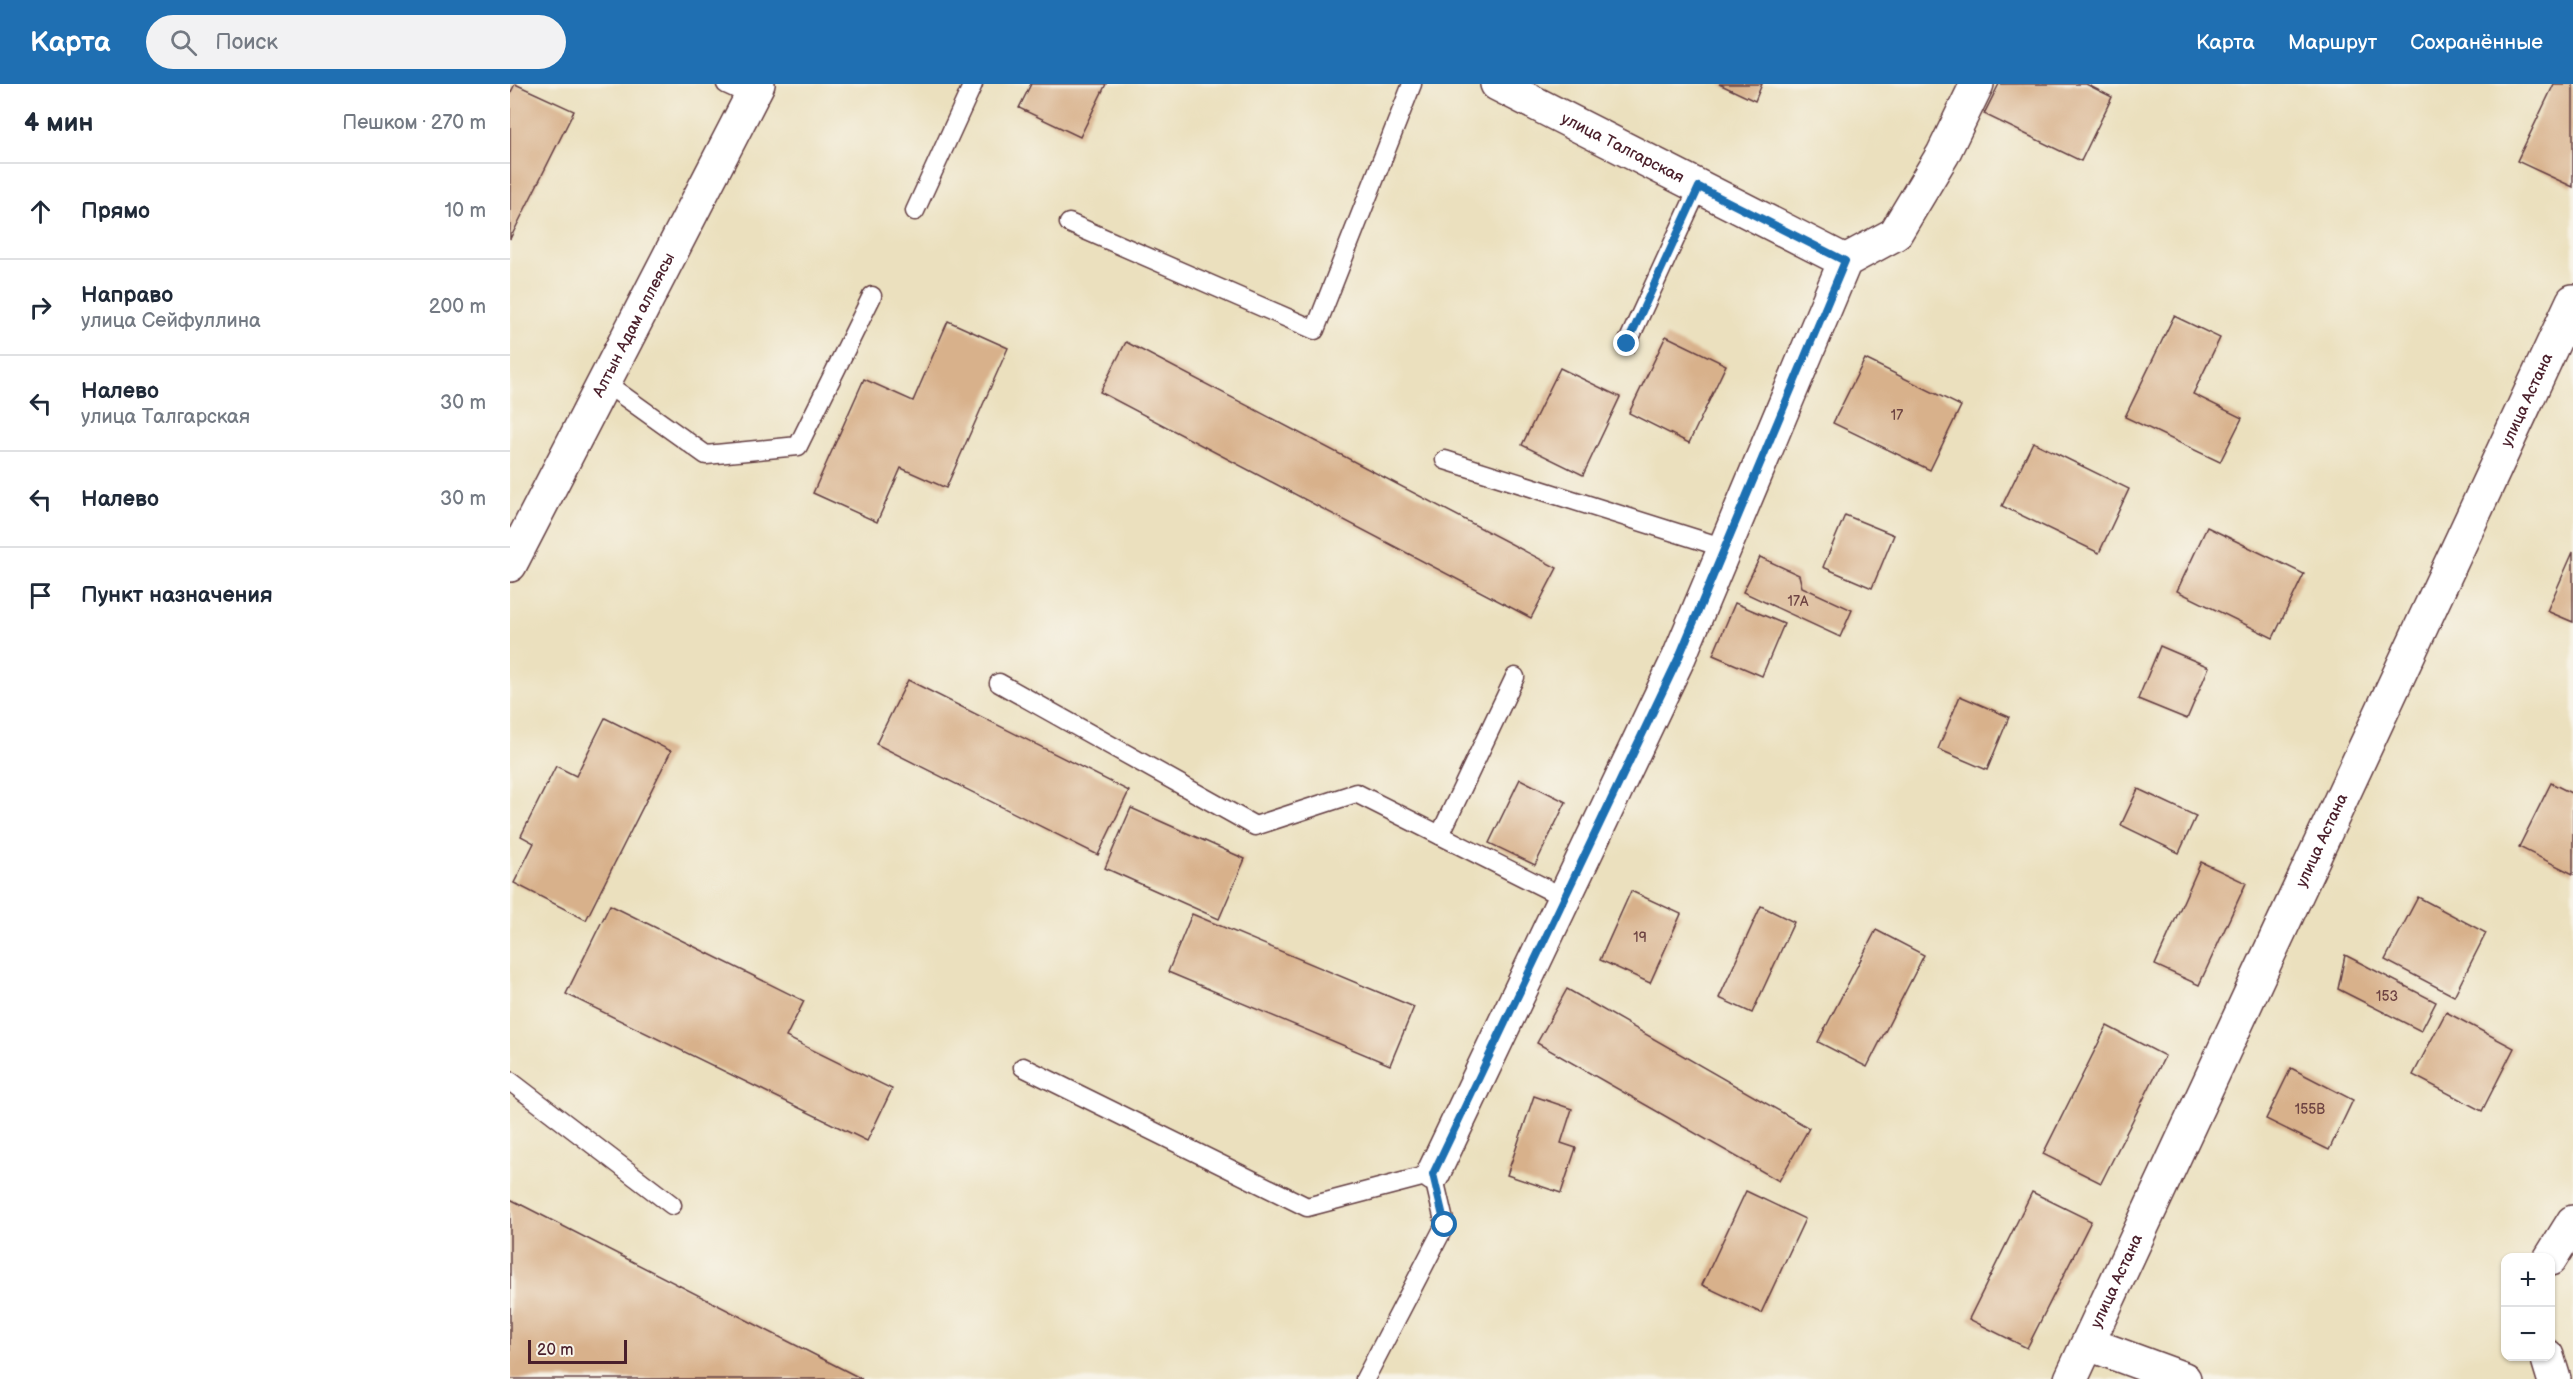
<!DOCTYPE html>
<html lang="ru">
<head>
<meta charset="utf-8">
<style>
	:root { --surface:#fff; --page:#f2f2f3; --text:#1f2937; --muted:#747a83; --line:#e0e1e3; --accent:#1f6fb2 }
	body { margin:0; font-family:"Balsamiq Sans",sans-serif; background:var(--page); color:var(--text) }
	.controls { position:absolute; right:18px; bottom:18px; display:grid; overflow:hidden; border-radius:12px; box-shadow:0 2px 4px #0004 }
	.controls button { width:54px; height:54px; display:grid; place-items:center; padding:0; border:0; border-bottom:2px solid var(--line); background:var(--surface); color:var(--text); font:30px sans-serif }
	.scale { position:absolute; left:18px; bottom:15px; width:99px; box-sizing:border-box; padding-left:6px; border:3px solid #4a1f2b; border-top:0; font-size:16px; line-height:21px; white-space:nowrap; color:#4a1f2b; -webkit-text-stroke:4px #f7f3e8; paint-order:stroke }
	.stop { position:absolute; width:18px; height:18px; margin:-14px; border:4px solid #1f6fb2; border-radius:50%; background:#fff }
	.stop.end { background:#1f6fb2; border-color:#fff; box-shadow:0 2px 6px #0008 }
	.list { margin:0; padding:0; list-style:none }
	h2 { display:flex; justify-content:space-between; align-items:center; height:78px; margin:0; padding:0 24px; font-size:26px }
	h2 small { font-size:20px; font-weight:400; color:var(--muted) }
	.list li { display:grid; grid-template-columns:39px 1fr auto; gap:18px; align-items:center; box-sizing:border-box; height:96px; padding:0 24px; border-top:2px solid var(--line) }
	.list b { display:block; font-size:22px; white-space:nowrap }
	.list p { margin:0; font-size:20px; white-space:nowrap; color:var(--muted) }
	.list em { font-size:20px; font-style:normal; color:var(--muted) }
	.icon { flex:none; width:33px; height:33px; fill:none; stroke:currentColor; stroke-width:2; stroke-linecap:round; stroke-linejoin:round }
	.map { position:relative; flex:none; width:2063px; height:1295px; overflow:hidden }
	header { display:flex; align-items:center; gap:36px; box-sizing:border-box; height:84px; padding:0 30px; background:var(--accent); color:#fff }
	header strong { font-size:28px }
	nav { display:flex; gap:33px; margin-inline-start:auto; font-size:21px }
	.search { width:420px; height:54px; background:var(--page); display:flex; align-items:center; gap:15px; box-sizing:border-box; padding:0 21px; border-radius:33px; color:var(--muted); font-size:22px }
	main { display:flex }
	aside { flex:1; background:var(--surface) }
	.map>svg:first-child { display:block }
	.building { fill:#d8b18b }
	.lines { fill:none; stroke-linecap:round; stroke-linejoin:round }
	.lane-casing { stroke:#623c41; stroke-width:21 }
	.street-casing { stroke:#623c41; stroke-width:36 }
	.primary-casing { stroke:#623c41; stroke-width:36 }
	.lane { stroke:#fff; stroke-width:18 }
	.street { stroke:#fff; stroke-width:33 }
	.primary { stroke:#fff; stroke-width:33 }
	.route { stroke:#1f6fb2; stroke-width:8 }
	.labels { text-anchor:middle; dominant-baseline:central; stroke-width:4.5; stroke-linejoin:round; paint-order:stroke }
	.number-label { font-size:14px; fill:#6e4443 }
	.street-label { font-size:16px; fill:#4a1f2b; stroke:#f7f3e8 }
</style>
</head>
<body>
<header>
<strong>Карта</strong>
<div class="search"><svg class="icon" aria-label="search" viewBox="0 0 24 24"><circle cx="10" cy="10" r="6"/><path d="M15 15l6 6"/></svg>Поиск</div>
<nav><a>Карта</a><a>Маршрут</a><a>Сохранённые</a></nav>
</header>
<main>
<aside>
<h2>4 мин<small>Пешком · 270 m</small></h2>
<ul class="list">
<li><svg class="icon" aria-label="ahead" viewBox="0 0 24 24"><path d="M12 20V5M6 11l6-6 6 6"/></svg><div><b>Прямо</b></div><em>10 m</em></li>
<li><svg class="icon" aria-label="right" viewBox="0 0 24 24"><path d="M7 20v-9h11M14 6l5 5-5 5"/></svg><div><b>Направо</b><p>улица Сейфуллина</p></div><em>200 m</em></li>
<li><svg class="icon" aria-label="left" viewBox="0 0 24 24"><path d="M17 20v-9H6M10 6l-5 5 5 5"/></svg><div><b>Налево</b><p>улица Талгарская</p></div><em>30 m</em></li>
<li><svg class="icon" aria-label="left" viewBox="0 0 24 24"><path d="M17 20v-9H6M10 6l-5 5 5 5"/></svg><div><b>Налево</b></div><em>30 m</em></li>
<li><svg class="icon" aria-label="arrive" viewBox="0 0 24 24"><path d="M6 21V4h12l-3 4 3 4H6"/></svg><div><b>Пункт назначения</b></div></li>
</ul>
</aside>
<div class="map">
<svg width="2063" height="1295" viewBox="0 0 2063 1295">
	<rect width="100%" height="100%" fill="#f7f3e8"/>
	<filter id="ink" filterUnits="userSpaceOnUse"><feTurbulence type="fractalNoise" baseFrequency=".0167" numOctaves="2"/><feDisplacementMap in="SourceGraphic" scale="12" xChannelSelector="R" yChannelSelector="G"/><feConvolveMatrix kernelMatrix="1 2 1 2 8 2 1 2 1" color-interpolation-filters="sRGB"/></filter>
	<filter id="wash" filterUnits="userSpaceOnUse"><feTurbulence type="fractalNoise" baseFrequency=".008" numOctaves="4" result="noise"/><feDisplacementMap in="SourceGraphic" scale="24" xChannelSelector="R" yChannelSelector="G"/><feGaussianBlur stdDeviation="1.35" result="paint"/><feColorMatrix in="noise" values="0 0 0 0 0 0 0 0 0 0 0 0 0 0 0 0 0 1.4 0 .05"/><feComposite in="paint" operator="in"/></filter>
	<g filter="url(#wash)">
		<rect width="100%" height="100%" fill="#ebe0be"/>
		<g id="blocks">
			<g class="building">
				<polygon points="5,0 64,27 0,155 0,10"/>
				<polygon points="521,0 596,0 570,53 509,24"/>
				<polygon points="1209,0 1252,0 1245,17"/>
				<polygon points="1489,0 1576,0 1602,13 1571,77 1474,30"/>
				<polygon points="2044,0 2063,0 2063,103 2007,77"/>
				<polygon points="1664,232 1710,254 1683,310 1732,334 1710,378 1615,333"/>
				<polygon points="438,237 498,264 436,404 391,384 367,438 303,409 354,295 403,317"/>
				<polygon points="1156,252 1216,281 1179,359 1119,329"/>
				<polygon points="616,258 1047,484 1021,534 590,308"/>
				<polygon points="1355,275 1451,322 1420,386 1323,339"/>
				<polygon points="1050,284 1110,313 1073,391 1012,361"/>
				<polygon points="1523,358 1619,405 1589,469 1492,422"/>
				<polygon points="1335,431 1384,451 1362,504 1313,483"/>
				<polygon points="1697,443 1794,490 1763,554 1667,507"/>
				<polygon points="2063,468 2063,538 2037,527"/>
				<polygon points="1250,473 1289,491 1292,503 1342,526 1330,553 1233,508"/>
				<polygon points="1225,519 1274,540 1252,592 1203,571"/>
				<polygon points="1650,562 1699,583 1677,635 1628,615"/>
				<polygon points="398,596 619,707 588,771 366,660"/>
				<polygon points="1450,612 1499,633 1477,686 1428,665"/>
				<polygon points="95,634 161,667 76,836 4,799 24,759 11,752 46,682 66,692"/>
				<polygon points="1010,695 1056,718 1025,781 979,759"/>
				<polygon points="2041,699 2063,710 2063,790 2009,763"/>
				<polygon points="1628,705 1686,732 1669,769 1611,741"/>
				<polygon points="621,724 735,775 709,835 595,784"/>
				<polygon points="1691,778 1736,799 1689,901 1645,881"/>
				<polygon points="1121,807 1171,830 1140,899 1090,876"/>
				<polygon points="1908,813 1976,849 1944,912 1875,876"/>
				<polygon points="100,821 294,917 276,953 382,1005 357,1057 56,910"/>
				<polygon points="1251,822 1284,838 1242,929 1209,914"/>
				<polygon points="682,830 904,923 880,981 658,888"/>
				<polygon points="1366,846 1414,871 1357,983 1308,958"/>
				<polygon points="1835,871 1926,918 1911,947 1828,905"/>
				<polygon points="1057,905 1299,1044 1269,1097 1027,959"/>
				<polygon points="1936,928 2004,964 1972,1027 1903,991"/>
				<polygon points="1597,942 1655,972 1591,1099 1533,1070"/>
				<polygon points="1781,984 1843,1016 1819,1066 1756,1035"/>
				<polygon points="1024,1012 1062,1025 1051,1059 1066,1064 1051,1109 997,1091"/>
				<polygon points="1236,1107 1295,1135 1251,1229 1192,1201"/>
				<polygon points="1522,1108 1581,1137 1517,1264 1459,1235"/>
				<polygon points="0,1115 352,1295 0,1295"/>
			</g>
		</g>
	</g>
	<g filter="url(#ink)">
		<use href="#blocks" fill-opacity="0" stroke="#623c41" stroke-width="1.5"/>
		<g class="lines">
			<g class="lane-casing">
				<g id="lane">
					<polyline points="216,0 242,12"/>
					<polyline points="405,127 463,0"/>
					<polyline points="559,139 805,246 902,0"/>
					<polyline points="1117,260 1189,103"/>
					<polyline points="94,298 196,371 288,362 362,212"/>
					<polyline points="935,376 1215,464"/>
					<polyline points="489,599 745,742 846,709 1055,814"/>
					<polyline points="930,751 1005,593"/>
					<polyline points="513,983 797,1123 923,1090 935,1141 855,1295"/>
					<polyline points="0,997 162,1121"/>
				</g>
			</g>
			<g class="street-casing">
				<g id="street">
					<path id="s1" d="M 987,0 L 1335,177"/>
					<polyline points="923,1090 1169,573 1335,177 1385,150 1433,70 1467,0"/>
					<polyline points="2040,1175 2063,1138"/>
					<polyline points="1579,1260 1674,1295"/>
					<polyline points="2037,1272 2044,1295"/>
					<path id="s2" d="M 1561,1295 L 2063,217"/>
				</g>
			</g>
			<g class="primary-casing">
				<g id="primary">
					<path id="s3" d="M 0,481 L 248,0"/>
				</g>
			</g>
			<use href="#lane" class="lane"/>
			<use href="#street" class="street"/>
			<use href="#primary" class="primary"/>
		</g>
	</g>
	<g class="lines" filter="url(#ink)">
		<polyline class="route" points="935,1141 923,1090 1169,573 1335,177 1189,103 1117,260"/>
	</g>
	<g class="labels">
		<g class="number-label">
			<text x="1387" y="331">17</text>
			<text x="1288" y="517">17А</text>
			<text x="1130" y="853">19</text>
			<text x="1877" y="912">153</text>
			<text x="1800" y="1025">155В</text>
		</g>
		<g class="street-label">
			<text stroke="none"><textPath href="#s1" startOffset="141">улица Талгарская</textPath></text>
			<text stroke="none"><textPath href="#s3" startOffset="270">Алтын Адам аллеясы</textPath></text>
			<text stroke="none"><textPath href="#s2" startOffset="1080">улица Астана</textPath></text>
			<text stroke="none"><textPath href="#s2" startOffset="594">улица Астана</textPath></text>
			<text stroke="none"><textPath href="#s2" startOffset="108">улица Астана</textPath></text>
		</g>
	</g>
</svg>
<div class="controls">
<button>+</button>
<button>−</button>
</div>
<div class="scale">20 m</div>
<div class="stop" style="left:935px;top:1141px"></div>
<div class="stop end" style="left:1117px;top:260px"></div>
</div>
</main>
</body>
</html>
